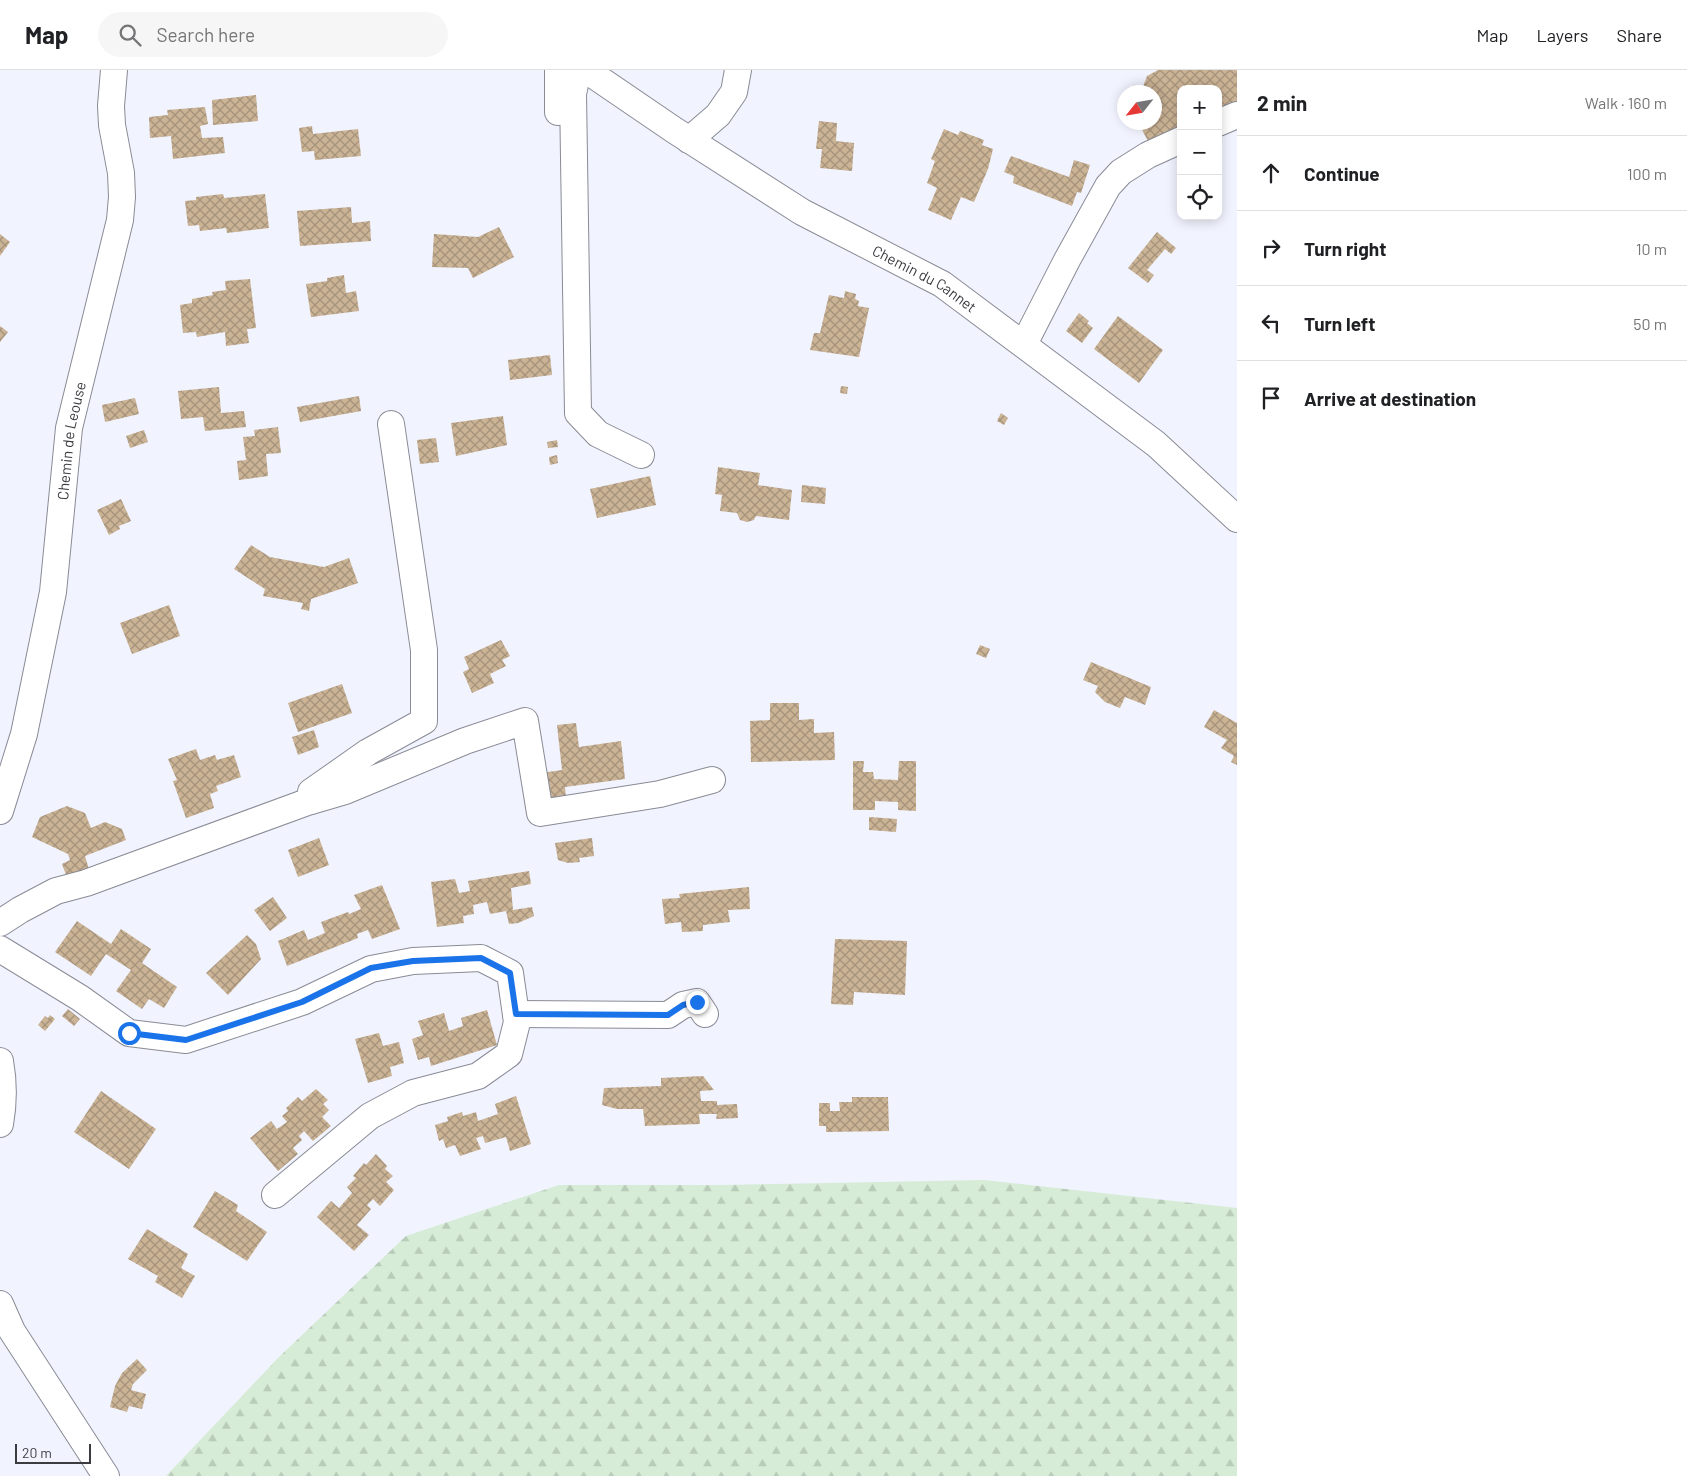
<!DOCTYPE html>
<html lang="en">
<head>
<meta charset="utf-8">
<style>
	:root { --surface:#fff; --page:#f6f6f6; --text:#202124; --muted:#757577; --line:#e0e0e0 }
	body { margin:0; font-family:Barlow,sans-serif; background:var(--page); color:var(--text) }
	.controls { position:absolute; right:15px; top:15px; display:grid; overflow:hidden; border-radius:10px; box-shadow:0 2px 12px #0003 }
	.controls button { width:45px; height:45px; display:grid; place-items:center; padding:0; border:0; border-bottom:1px solid var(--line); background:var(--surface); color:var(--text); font:25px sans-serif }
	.compass { position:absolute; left:1117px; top:15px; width:45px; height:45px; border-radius:50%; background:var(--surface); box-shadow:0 2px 12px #0003; rotate:239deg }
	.scale { position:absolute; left:15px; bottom:12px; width:76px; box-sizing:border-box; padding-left:5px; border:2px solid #3b3c40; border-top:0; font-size:14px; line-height:18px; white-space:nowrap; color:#3b3c40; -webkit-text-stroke:4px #f1f3fe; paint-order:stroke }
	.stop { position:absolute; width:15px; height:15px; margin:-11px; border:4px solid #1a73e8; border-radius:50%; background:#fff }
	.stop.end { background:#1a73e8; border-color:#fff; box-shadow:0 1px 5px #0008 }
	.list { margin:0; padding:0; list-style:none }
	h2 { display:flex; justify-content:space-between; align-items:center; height:65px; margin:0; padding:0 20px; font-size:21px }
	h2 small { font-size:16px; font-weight:400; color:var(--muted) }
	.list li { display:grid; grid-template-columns:32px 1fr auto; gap:15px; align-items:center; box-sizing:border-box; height:75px; padding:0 20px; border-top:1px solid var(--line) }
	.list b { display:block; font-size:19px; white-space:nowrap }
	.list em { font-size:16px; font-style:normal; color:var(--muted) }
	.icon { flex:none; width:28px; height:28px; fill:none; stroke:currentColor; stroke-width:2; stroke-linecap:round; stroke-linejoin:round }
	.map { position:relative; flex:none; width:1237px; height:1406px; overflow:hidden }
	header { display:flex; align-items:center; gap:30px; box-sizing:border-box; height:70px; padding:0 25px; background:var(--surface); border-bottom:1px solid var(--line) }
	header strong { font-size:24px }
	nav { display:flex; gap:28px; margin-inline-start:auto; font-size:18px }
	.search { width:350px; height:45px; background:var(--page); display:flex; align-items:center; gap:12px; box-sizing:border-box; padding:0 18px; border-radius:28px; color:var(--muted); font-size:19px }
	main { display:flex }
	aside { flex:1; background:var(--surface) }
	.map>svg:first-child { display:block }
	.forest { fill:url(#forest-firs) }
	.building { fill:url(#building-cross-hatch) }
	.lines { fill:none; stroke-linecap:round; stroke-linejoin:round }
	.minor-casing { stroke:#898b95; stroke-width:28 }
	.minor { stroke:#fff; stroke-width:26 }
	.route { stroke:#1a73e8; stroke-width:6 }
	.labels { text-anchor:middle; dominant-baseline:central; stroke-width:4; stroke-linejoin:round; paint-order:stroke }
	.street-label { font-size:15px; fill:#3b3c40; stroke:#f1f3fe }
</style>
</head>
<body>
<header>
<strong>Map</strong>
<div class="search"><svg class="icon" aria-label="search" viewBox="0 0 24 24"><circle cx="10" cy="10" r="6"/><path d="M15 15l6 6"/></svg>Search here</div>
<nav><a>Map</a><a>Layers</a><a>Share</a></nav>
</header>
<main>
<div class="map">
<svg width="1237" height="1406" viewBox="0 0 1237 1406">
	<defs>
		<pattern id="forest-firs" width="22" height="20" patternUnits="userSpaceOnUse" patternTransform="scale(1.25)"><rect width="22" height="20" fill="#d6ecd6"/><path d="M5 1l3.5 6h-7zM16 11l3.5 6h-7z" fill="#b9cbb9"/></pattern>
		<pattern id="building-cross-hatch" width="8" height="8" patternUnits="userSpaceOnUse" patternTransform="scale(1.25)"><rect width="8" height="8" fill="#cbb395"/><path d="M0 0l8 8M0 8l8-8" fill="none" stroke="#a6937b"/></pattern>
	</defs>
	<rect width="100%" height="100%" fill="#f1f3fe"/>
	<polygon class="forest" points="984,1110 1237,1138 1237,1406 166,1406 279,1287 406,1166 559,1115 719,1115"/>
	<g class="building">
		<polygon points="1158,0 1237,0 1237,34 1218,44 1218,19 1181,19 1181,62 1151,77 1138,52 1154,52 1154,22 1141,22 1147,6"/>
		<polygon points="256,25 258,51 213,55 212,30"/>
		<polygon points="205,37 208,54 200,56 202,68 223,67 225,83 173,89 171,66 150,68 149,47 168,45 167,40"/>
		<polygon points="819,51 837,53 836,71 854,73 852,101 820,98 822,79 816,79"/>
		<polygon points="312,56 313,64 358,59 361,86 315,90 314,81 302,82 299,58"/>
		<polygon points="944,59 958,65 960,61 984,70 982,75 993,79 988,99 974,132 961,127 951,150 928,140 937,118 927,113 935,91 931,89"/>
		<polygon points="1011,86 1069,107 1074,90 1090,95 1081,123 1077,122 1072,136 1013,113 1014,106 1004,102"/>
		<polygon points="223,124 224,128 265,124 269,158 227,163 226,158 200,161 199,155 188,156 185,131 196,130 196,127"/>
		<polygon points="351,137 352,153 370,151 371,171 300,176 297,141"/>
		<polygon points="499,157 514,187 473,208 468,198 432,197 434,164 478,167"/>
		<polygon points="1157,162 1176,178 1171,184 1165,179 1147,200 1154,205 1148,213 1128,198"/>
		<polygon points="0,164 10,172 0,186"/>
		<polygon points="344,205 346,223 356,221 359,241 311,247 306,214 327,211 327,208"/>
		<polygon points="250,209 256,258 247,259 249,273 226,276 225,262 197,267 196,262 183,263 180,235 192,233 192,229 213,225 212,222 226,220 225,211"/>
		<polygon points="845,221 856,224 855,229 859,231 858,236 869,238 859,287 810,280 814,263 820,263 829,225 844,228"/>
		<polygon points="1079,243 1089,251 1087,253 1093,258 1082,273 1066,261"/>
		<polygon points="1118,246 1163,280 1139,313 1094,279"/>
		<polygon points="0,256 8,262 0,272"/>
		<polygon points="550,285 552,305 510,310 508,290"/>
		<polygon points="841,316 848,317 847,324 840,323"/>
		<polygon points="219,317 221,343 244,341 246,357 205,361 203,347 181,349 178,321"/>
		<polygon points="359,326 361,341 300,352 297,337"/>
		<polygon points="135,328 139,344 105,352 102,335"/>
		<polygon points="1001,343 1008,348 1004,355 997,351"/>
		<polygon points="503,346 507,375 456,386 451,353"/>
		<polygon points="278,357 281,383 266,384 268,406 239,410 237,391 246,390 243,367 255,366 254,360"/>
		<polygon points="144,360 148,372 130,378 126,366"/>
		<polygon points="436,368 439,392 420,394 417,370"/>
		<polygon points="557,370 558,377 548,378 547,372"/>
		<polygon points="557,385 558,393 550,395 549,387"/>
		<polygon points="718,397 760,403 758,415 792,420 789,450 756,446 754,450 747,452 740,450 737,443 720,441 722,425 715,424"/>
		<polygon points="650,406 656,435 597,448 590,419"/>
		<polygon points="802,415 826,418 825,434 801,432"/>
		<polygon points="121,429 131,451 119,456 120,459 109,465 97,440"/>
		<polygon points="251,475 270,487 324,497 349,488 358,513 311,529 309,541 301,539 303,533 263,526 265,519 234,499"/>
		<polygon points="169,535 180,566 132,584 120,553"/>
		<polygon points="501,570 510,586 502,590 506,596 490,604 494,613 472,623 463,602 469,599 464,587"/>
		<polygon points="980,575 990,579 986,588 976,584"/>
		<polygon points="1091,592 1151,617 1145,635 1125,627 1120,638 1105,632 1095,622 1098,616 1083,610"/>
		<polygon points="342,614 352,643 298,662 288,633"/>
		<polygon points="770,633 799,633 799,650 814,649 814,663 834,662 835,690 751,692 750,651 770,650"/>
		<polygon points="1214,640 1237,653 1237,695 1231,692 1234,686 1221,678 1227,670 1204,657"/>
		<polygon points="576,653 579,677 621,671 625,709 565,717 566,727 550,730 541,703 562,700 557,655"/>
		<polygon points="314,660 319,677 298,685 292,667"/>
		<polygon points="196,679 200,690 215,685 217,690 234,685 241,707 216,716 218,721 210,724 214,738 186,748 173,711 177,710 168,689"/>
		<polygon points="853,691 864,691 863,702 873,702 874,709 898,710 899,691 916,691 916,741 898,740 898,732 875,731 875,740 853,740"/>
		<polygon points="67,736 85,743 91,758 105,752 122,759 126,770 85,786 91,806 69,813 62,794 70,790 68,784 32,767 40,747"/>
		<polygon points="869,747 897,749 896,762 869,760"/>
		<polygon points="319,768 329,795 298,807 288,780"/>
		<polygon points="592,768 594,786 579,788 580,792 568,793 558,790 555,773"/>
		<polygon points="529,801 531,814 511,818 513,840 532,837 534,846 518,853 509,854 506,841 490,844 487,832 473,835 474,844 463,846 464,853 437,857 431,812 455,809 459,823 470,821 468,811"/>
		<polygon points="382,815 400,859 372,869 368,860 357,864 358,868 287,896 278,871 304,860 308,870 325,863 321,852 348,842 349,844 361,839 354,825"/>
		<polygon points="749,817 750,839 728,840 730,852 703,855 703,861 682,862 681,852 665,854 662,829 680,828 679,824"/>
		<polygon points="273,827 287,848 270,861 254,840"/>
		<polygon points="77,851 111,874 121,859 151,879 142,893 177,917 164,938 149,929 142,939 116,921 131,900 106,884 91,906 55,882"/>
		<polygon points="247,865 256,874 261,889 228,925 206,903"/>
		<polygon points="835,869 907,871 905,925 854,922 853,935 831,934"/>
		<polygon points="68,939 80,949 74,956 62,946"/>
		<polygon points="487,940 497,975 431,996 429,987 418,990 412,969 423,965 418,951 444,943 449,961 463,956 461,948"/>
		<polygon points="50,945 55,949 45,961 38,955 45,946 48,948"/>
		<polygon points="379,963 383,976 399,972 404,993 390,997 392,1006 368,1013 355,969"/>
		<polygon points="703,1006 714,1020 700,1021 701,1031 717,1031 717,1035 737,1034 738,1048 716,1049 717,1044 699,1044 700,1054 645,1056 643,1039 617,1039 602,1035 604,1018 661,1016 661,1008"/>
		<polygon points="316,1019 328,1030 323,1034 329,1040 322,1047 331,1056 313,1071 304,1061 299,1066 302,1070 293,1078 298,1084 278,1101 250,1068 271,1051 277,1059 287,1052 282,1046 288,1041 286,1038 298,1027 302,1031"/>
		<polygon points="101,1021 156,1059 129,1099 74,1062"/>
		<polygon points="516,1026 531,1074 510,1081 506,1067 485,1073 483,1066 476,1068 481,1079 460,1086 455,1075 446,1078 443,1069 439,1071 435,1055 448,1051 447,1047 462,1042 463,1046 476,1042 478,1051 498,1044 495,1034"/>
		<polygon points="852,1027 888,1027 889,1061 826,1062 826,1056 819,1056 819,1033 830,1033 830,1041 840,1041 839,1032 852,1032"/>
		<polygon points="376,1084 387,1096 385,1099 393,1106 386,1112 394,1120 380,1136 373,1129 367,1135 371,1139 357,1155 369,1165 354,1181 317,1147 331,1131 339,1138 352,1123 347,1117 356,1108 353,1106 364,1093 366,1095"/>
		<polygon points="215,1121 238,1135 236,1141 267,1162 247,1191 193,1157"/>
		<polygon points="147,1159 188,1184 181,1198 195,1206 182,1228 155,1212 158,1206 128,1189"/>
		<polygon points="137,1289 147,1300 133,1314 131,1320 146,1324 142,1339 129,1336 127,1342 110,1337 115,1316 122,1303"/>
	</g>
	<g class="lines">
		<g class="minor-casing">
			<g id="minor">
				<polyline points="578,0 573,24 578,343 598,364 641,385"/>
				<path id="s1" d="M 586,0 L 674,60 L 802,142 L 942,214 L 1156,374 L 1237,449"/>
				<polyline points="558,42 558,0"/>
				<polyline points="1218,53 1237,45"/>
				<polyline points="689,70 718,45 734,22 738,0"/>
				<polyline points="1024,274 1067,190 1108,116 1121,102 1148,85 1181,70"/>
				<polyline points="311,731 345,721 465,671 525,651 540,743 660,724 712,710"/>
				<path id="s2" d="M 0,741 L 24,664 L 53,522 L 69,358 L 120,150 L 122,127 L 121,103 L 112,55 L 111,36 L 114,0"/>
				<polyline points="0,853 20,840 56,821 86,813 310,731 311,722 368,682 424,651 424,580 391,354"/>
				<polyline points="0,879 80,928 129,963 186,970 302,932 371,899 413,891 481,888 510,903 517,952 509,984 478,1006 413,1023 370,1046 275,1125"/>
				<polyline points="516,944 668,945 683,935 697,932 705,944"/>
				<path d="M 0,991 C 4,1013 4,1032 0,1054"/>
				<polyline points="0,1234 12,1261 106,1406"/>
			</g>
		</g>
		<use href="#minor" class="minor"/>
	</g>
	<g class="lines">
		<polyline class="route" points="129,963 186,970 302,932 371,898 413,891 481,888 510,903 516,944 668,945 683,935 697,932"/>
	</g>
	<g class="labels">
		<g class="street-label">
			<text stroke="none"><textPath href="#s1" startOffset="398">Chemin du Cannet</textPath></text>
			<text stroke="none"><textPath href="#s2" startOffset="378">Chemin de Leouse</textPath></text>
		</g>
	</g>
</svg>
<div class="controls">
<button>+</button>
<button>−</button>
<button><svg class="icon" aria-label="locate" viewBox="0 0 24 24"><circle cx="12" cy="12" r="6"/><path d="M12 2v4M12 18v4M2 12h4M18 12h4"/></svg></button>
</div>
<svg class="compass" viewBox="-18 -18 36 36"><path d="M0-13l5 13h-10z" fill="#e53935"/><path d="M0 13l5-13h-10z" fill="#757577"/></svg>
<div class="scale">20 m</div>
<div class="stop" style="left:129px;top:963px"></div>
<div class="stop end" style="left:697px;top:932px"></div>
</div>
<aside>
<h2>2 min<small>Walk · 160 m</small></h2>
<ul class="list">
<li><svg class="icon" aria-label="ahead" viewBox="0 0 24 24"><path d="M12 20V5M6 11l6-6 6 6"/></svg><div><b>Continue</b></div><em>100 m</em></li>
<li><svg class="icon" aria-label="right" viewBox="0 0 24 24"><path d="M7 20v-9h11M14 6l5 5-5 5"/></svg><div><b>Turn right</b></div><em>10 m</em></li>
<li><svg class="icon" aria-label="left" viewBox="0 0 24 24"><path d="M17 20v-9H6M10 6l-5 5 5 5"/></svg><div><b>Turn left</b></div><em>50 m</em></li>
<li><svg class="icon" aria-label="arrive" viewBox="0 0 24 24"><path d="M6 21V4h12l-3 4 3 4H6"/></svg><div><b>Arrive at destination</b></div></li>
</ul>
</aside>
</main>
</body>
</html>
